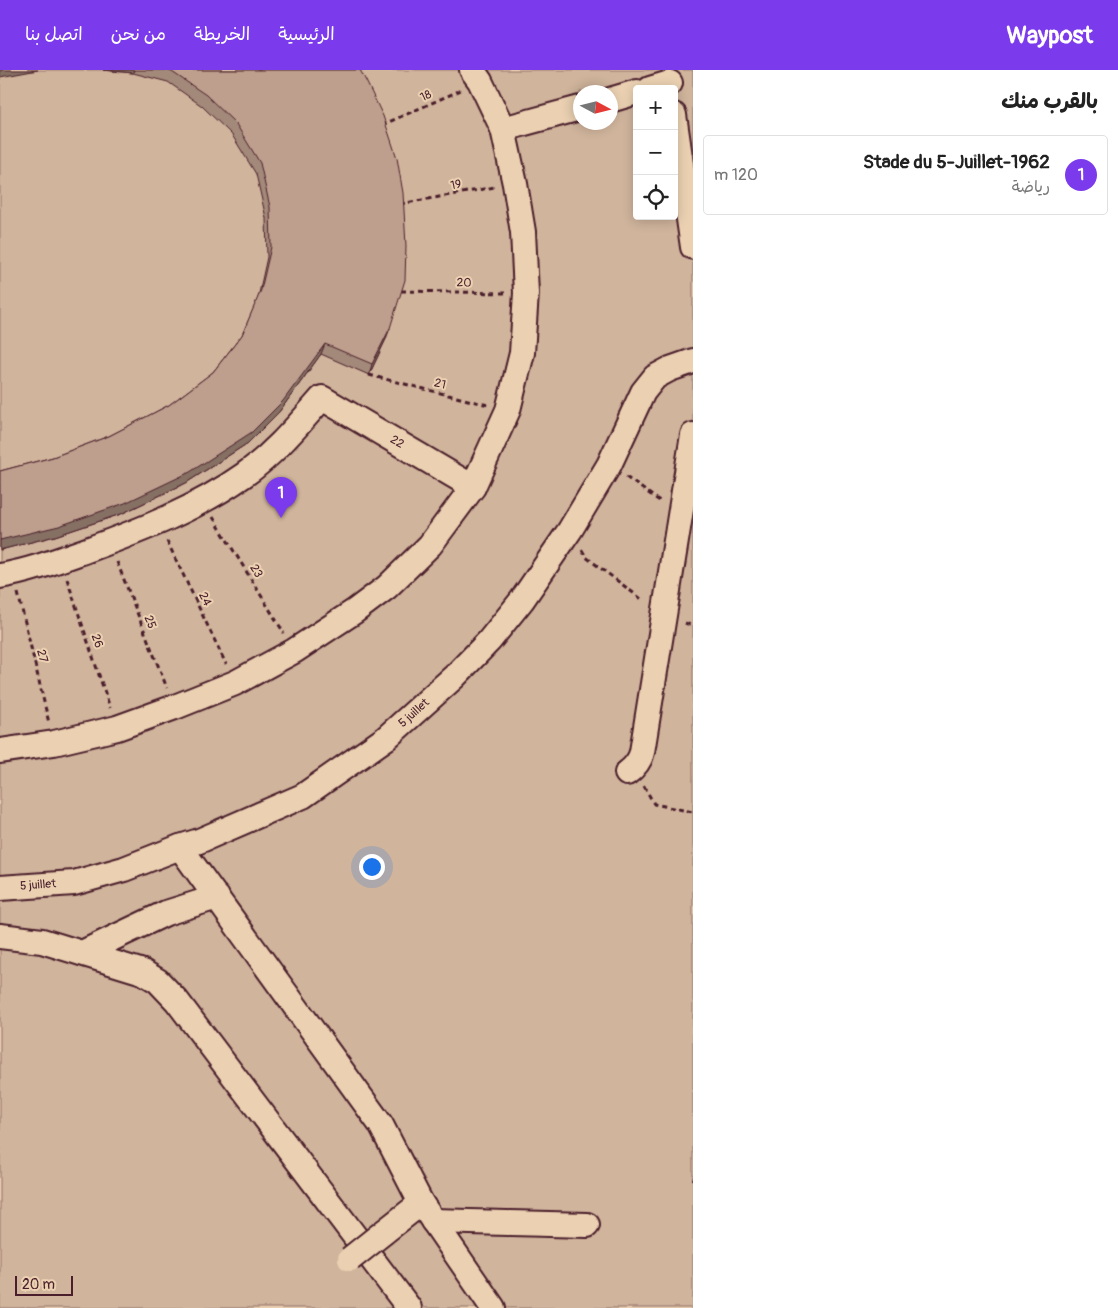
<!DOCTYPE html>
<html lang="ar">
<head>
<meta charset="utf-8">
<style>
	:root { --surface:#fff; --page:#f6f6f6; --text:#222; --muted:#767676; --line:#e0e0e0; --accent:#7c3aed }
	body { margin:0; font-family:Pangolin,"Playpen Sans Arabic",sans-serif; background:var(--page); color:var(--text); direction:rtl }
	.controls { position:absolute; right:15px; top:15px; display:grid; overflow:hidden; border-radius:5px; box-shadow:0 2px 12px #0003 }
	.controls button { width:45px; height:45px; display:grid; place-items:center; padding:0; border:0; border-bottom:1px solid var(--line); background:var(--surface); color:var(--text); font:25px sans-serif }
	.compass { position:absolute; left:573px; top:15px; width:45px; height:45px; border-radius:50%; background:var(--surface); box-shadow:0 2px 12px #0003; rotate:97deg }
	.scale { position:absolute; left:15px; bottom:12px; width:58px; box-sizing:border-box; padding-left:5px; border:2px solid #4a1f2b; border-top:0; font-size:14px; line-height:18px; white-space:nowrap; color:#4a1f2b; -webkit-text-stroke:4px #ebd1b2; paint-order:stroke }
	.you { position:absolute; left:371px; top:796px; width:18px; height:18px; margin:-12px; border:4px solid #fff; border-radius:50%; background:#1a73e8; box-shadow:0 0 0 8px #1a73e833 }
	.badge { display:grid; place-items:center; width:32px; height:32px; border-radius:50%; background:var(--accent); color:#fff; font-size:16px; font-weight:700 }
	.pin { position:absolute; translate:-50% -41px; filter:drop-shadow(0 1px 2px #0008) }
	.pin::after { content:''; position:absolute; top:26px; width:18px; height:15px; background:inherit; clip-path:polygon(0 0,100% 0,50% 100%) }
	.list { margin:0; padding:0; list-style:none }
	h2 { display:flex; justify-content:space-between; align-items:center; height:65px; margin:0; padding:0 20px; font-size:21px }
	h2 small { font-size:16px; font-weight:400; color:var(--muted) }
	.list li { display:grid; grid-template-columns:32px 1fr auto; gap:15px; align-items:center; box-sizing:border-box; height:80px; margin:0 10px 10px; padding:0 10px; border:1px solid var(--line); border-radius:5px }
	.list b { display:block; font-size:19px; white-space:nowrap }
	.list p { margin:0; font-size:16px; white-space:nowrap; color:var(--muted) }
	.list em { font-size:16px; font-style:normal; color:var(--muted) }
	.icon { flex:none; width:28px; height:28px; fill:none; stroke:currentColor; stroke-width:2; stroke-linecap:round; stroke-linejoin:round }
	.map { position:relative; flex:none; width:693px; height:1238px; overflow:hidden; direction:ltr }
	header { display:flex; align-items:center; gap:30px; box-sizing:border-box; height:70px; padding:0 25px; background:var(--accent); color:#fff }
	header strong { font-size:24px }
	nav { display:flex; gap:28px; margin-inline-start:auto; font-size:18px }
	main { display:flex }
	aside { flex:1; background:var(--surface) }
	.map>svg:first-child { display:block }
	.green { fill:#d0b49c; stroke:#8d6a64; fill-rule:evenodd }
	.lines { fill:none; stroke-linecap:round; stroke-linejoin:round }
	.minor-casing { stroke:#4a1f2b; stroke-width:28 }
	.path { stroke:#4a1f2b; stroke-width:3; stroke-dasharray:5 4; stroke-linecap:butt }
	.minor { stroke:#ebd1b2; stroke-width:24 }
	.minor-bridge-casing { stroke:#4a1f2b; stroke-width:28; stroke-linecap:butt }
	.minor-bridge { stroke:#ebd1b2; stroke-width:24 }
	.wall { fill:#a38979; stroke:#4a1f2b }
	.shaded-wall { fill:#856f63; stroke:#4a1f2b }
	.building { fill:#be9f8d; stroke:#4a1f2b }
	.labels { text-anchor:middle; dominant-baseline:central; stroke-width:4; stroke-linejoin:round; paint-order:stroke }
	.street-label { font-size:12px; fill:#4a1f2b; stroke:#ebd1b2 }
</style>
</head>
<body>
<header>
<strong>Waypost</strong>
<nav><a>الرئيسية</a><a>الخريطة</a><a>من نحن</a><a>اتصل بنا</a></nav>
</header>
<main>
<aside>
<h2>بالقرب منك<small></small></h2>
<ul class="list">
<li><span class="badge">1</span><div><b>Stade du 5-Juillet-1962</b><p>رياضة</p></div><em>120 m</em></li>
</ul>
</aside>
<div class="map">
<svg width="693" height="1238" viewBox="0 0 693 1238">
	<rect width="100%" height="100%" fill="#ebd1b2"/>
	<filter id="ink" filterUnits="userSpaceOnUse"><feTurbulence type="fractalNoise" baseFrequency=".02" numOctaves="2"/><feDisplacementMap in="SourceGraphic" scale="10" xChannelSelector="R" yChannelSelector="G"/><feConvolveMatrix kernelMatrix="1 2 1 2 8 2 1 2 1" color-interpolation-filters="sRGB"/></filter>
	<g filter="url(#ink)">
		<path class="green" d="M 0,0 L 693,0 L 693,1238 L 0,1238 ZM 637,19 L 674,19 L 674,146 L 637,146 ZM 580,22 L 610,22 L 610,52 L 580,52 Z"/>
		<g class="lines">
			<g class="minor-casing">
				<g id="minor">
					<polyline points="472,0 480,11 503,59 580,38"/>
					<polyline points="650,19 670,13"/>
					<polyline points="610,30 637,22"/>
					<polyline points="674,45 693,177"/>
					<path d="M 0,506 C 30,501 59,490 87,480 C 142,460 196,439 244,405 C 274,384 298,355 322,328 L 473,417"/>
					<polyline points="0,681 54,673 117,658 175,637 235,613 294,581 355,541 387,517 430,475 473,417 508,340 522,283 526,223 523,162 515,114 503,59"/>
					<path d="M 627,703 C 635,697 640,691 642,682 L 693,365"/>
					<polyline points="180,777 381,1055 421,1133 493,1238"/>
					<polyline points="0,818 74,813 124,799 180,777 199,771 303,726 386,668 455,606 489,571 522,530 570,460 609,395 643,322 655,307 670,299 693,291"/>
					<polyline points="0,866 42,871 143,902 158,911 177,931 409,1238"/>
					<polyline points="82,883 166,843 217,827"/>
					<polyline points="433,1151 587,1155"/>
					<polyline points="384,1162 421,1133"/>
				</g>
			</g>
			<g class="path">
				<polyline points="382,55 461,20"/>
				<polyline points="400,134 495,117"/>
				<polyline points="401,221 506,223"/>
				<polyline points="369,305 488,335"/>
				<polyline points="626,407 661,432"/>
				<polyline points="213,447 284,563"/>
				<polyline points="167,471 226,594"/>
				<polyline points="582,480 586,487 644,531"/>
				<polyline points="117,492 167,618"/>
				<polyline points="67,509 110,638"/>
				<polyline points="18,523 49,653"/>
				<polyline points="685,553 693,556"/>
				<polyline points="644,716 654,734 693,742"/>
				<polyline points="692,1109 693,1109"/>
			</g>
			<use href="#minor" class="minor"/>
			<g class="minor-bridge-casing">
				<polyline id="minor-bridge" points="350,1189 384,1162"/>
			</g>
			<use href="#minor-bridge" class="minor-bridge"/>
		</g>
		<polygon class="wall" points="103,0 360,0 386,269 369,305 321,284 279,342 248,373 186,413 121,444 55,466 0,480 0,401 53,387 109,366 169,335 213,302 242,265 258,228 267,187 266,148 256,104 232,65 202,36 168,12 133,3"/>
		<g class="shaded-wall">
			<polygon points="0,0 38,0 0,7"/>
			<polygon points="103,0 134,0 133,3"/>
			<polygon points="390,258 386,269 369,305 372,294"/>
			<polygon points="325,274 321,284 279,342 248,373 186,413 121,444 55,466 0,480 0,470"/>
		</g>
		<polygon class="building" points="166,0 360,0 366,11 383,46 397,88 403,123 406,176 405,210 390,258 372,294 325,274 283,331 252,362 190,402 125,433 59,456 0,470 0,401 53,387 109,366 169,335 213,302 242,265 261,220 271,177 270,137 260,93 236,54 206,25 172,2"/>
	</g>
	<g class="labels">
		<g class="street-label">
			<text transform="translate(426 26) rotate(-24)">18</text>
			<text transform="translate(456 115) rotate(-10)">19</text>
			<text transform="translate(464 213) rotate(1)">20</text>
			<text transform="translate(440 314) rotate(14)">21</text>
			<text transform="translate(397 372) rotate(31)">22</text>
			<text transform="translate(256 501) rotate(59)">23</text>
			<text transform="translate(205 529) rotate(64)">24</text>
			<text transform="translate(150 552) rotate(68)">25</text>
			<text transform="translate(97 571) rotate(72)">26</text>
			<text transform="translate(42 586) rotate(76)">27</text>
			<text transform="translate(414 643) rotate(-42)">5 juillet</text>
			<text transform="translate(38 815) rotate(-4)">5 juillet</text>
		</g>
	</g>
</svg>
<div class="controls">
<button>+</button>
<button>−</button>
<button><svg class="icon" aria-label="locate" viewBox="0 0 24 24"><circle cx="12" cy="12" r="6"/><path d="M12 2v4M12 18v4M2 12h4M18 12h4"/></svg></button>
</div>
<svg class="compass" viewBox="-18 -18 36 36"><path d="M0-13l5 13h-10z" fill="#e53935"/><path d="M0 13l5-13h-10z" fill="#767676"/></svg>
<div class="scale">20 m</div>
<div class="you"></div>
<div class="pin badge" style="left:281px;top:448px">1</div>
</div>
</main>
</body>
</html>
